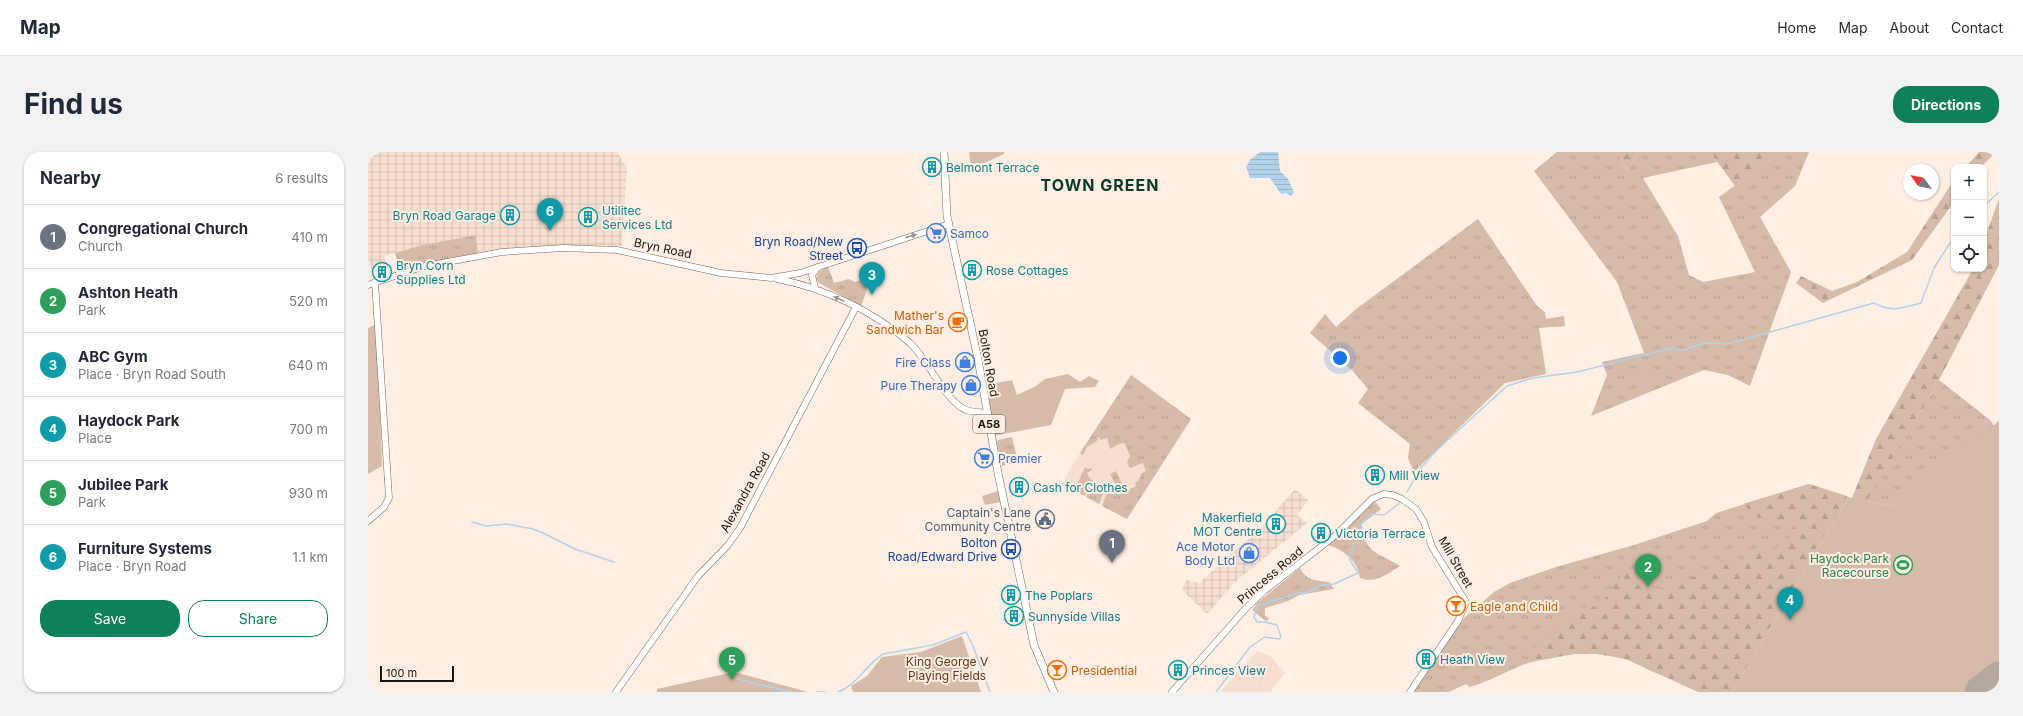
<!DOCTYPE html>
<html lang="en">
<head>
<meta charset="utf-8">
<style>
	:root { --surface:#fff; --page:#f2f2f3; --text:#1f2937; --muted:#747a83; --line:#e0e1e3; --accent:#0f7f5c }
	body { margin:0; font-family:Inter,sans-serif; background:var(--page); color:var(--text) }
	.controls { position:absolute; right:12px; top:12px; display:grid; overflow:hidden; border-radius:8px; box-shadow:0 1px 3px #0004 }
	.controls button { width:36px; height:36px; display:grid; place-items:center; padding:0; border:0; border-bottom:1px solid var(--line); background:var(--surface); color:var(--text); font:20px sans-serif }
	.compass { position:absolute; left:1535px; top:12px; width:36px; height:36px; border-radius:50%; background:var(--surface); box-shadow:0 1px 3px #0004; rotate:303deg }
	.scale { position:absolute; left:12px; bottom:10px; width:74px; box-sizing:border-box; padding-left:4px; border:2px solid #1b1612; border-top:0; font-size:11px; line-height:14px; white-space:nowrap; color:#1b1612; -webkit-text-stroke:3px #feeee3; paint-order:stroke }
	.you { position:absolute; left:972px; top:206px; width:14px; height:14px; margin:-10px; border:3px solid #fff; border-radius:50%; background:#1a73e8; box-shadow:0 0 0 6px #1a73e833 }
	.badge { display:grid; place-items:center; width:26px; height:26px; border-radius:50%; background:var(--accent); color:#fff; font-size:13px; font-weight:700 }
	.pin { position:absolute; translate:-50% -33px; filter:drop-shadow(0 1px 2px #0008) }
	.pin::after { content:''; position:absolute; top:21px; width:14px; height:12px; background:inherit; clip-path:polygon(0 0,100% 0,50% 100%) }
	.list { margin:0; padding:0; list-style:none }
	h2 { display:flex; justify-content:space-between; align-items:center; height:52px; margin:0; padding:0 16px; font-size:17px }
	h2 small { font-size:13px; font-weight:400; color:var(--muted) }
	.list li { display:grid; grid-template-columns:26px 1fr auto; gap:12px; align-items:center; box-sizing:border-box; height:64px; padding:0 16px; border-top:1px solid var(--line) }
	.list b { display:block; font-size:15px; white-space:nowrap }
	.list p { margin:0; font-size:13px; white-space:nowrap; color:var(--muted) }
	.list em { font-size:13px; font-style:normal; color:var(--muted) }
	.actions { display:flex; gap:8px; padding:12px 16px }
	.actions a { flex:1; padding:9px 0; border:1px solid var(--accent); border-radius:16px; text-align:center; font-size:14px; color:var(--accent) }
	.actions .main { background:var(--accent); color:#fff }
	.icon { flex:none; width:22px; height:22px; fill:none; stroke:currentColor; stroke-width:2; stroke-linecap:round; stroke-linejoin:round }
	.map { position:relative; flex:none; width:1631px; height:540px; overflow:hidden; border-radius:16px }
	header { display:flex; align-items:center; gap:24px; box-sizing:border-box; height:56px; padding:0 20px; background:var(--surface); border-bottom:1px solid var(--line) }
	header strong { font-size:19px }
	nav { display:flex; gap:22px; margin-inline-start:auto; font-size:14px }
	.intro { display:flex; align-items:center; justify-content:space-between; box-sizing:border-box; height:96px; padding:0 24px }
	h1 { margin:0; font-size:28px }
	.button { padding:10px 18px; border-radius:16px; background:var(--accent); color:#fff; font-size:14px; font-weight:700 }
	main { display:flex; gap:24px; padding:0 24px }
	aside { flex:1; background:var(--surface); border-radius:16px; box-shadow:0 1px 3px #0004 }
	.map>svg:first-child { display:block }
	.built { fill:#f6dfd0 }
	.industrial { fill:url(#industrial-grid) }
	.grass { fill:url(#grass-tufts) }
	.forest { fill:url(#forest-firs) }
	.green { fill:#d7bba9 }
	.water { fill:url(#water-rules) }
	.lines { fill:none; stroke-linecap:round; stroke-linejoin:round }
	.stream { stroke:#b1d2e9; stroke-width:1.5 }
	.runway { stroke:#b4a89f; stroke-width:33 }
	.secondary-casing { stroke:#74665d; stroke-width:7 }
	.primary-casing { stroke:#74665d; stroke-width:8 }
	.secondary { stroke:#fff; stroke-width:6 }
	.primary { stroke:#fff; stroke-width:7 }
	.oneway { fill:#989694 }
	.labels { text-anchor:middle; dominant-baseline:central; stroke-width:4; stroke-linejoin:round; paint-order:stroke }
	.shield { fill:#feeee3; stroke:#5f5751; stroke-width:1 }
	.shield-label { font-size:11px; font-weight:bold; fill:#1b1612 }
	.culture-label { font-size:12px; fill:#0d838f; stroke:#feeee3; text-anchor:start }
	.shop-label { font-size:12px; fill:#366cbe; stroke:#feeee3; text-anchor:end }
	.transit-label { font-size:12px; fill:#164399; stroke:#feeee3; text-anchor:end }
	.street-label { font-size:12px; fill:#1b1612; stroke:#feeee3 }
	.food-label { font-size:12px; fill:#c56008; stroke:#feeee3; text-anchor:start }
	.service-label { font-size:12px; fill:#4e5e75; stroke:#feeee3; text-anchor:end }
	.leisure-label { font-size:12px; fill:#27864d; stroke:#feeee3; text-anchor:end }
	.park-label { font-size:12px; fill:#643916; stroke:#feeee3 }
	.district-label { font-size:16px; font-weight:bold; letter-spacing:1px; fill:#093b2a; stroke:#feeee3 }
</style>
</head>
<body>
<header>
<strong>Map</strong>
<nav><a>Home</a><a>Map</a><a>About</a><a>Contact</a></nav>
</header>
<div class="intro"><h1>Find us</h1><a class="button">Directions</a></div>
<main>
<aside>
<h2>Nearby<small>6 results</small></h2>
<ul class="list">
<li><span class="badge" style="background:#6b7280">1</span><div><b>Congregational Church</b><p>Church</p></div><em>410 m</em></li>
<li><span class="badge" style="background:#2e9e5b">2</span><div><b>Ashton Heath</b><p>Park</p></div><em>520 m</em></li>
<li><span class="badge" style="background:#0f9aa8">3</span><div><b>ABC Gym</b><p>Place · Bryn Road South</p></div><em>640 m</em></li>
<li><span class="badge" style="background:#0f9aa8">4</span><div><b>Haydock Park</b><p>Place</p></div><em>700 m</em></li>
<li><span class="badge" style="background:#2e9e5b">5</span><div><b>Jubilee Park</b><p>Park</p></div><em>930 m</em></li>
<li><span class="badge" style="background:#0f9aa8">6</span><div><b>Furniture Systems</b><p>Place · Bryn Road</p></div><em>1.1 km</em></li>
</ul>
<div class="actions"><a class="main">Save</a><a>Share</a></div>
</aside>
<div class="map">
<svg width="1631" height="540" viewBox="0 0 1631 540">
	<defs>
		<pattern id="industrial-grid" width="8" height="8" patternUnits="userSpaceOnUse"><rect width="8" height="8" fill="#f6dfd0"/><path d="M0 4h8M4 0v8" fill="none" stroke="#d2bfb2"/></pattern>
		<pattern id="grass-tufts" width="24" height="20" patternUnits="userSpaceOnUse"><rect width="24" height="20" fill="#d7bba9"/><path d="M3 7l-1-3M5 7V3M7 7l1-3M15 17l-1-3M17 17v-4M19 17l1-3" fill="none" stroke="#b8a090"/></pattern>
		<pattern id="forest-firs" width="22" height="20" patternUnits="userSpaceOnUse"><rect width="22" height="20" fill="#d7bba9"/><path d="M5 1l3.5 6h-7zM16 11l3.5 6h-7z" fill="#b8a090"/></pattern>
		<pattern id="water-rules" width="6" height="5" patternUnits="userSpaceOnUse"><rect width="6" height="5" fill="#b1d2e9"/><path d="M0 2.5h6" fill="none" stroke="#98b4c7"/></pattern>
	</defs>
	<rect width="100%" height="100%" fill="#feeee3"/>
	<g class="built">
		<polygon points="763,223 823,267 759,367 694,332 706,310 728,278"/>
		<polygon points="889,499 902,504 917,521 902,540 852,540"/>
	</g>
	<g class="industrial">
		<polygon points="0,0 249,0 259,16 254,94 202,93 110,100 108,83 54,93 16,104 21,122 7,127 0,106"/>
		<polygon points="927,337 940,348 929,363 939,371 867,430 839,462 814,438 818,428 831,431 893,376"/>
	</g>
	<g class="grass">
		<polygon points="1189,0 1249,0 1259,18 1271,0 1342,0 1349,10 1275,26 1310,84 1321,123 1335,130 1387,120 1351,45 1414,0 1441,0 1427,34 1392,65 1423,120 1382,234 1360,223 1336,218 1223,264 1239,223 1234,210 1276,201 1249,130 1166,19"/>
		<polygon points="1110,67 1169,154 1177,160 1178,167 1196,164 1197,174 1171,176 1178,222 1137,231 1046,320 1040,306 1042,292 990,251 1000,237 983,217 942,181 957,162 968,175 988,157"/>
		<polygon points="108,83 110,102 33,120 27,101 54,93"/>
		<polygon points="460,114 466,131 481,127 487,130 504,124 493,154 451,131 448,126 451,120"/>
		<polygon points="763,223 823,267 759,367 734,354 739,341 749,336 742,322 748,319 756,336 758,335 761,338 768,334 767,331 771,328 774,321 778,319 775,311 762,316 759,310 762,304 757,292 753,291 742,297 739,286 732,288 731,285 729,286 730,288 719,295 715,303 712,301"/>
		<polygon points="1571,228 1622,268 1626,274 1523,354 1498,349"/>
		<polygon points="644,285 650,310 634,314 629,291 630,288"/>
		<polygon points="717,315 720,317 723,316 724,318 719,321 722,327 725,328 717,344 706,339"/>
		<polygon points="726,329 729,330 735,342 731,352 718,345"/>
		<path d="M 1441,332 L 1481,345 L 1364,540 C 1343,535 1320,531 1299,525 C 1285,521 1273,513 1260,508 C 1233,498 1200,501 1173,507 C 1148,513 1126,528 1102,535 L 1098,532 L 1081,540 L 1045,540 L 1096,466 L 1126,440 L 1142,431 L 1188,415 L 1266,393 L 1339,369 L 1348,361 Z"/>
		<path d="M 1006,348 L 1013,357 L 994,372 C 996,402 1010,400 1032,414 C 1019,422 1008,432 992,426 C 990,409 975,397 959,393 Z"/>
		<path d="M 932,416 C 937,428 949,429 961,430 L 966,437 L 931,443 L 920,449 L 897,456 L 897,463 L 901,467 L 898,469 L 884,458 L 889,451 Z"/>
	</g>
	<g class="forest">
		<polygon points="1249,0 1271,0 1259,18"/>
		<polygon points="1342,0 1414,0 1367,34"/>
		<polygon points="1611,0 1628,0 1613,15 1598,15"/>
		<polygon points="1586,28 1586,50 1544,108 1455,151 1428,131 1433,124 1464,139 1489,130 1539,100"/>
		<polygon points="1631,47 1631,113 1571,228 1494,357 1477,363 1508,287 1605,117 1616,117 1616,88"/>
		<polygon points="1441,332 1479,344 1364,540 1330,540 1258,507 1229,502 1206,502 1163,510 1163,499 1211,456 1231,454 1256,421 1272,417 1286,439 1415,393 1421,387 1427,368 1390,366 1375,352"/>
	</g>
	<g class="green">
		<polygon points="601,0 636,0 636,2 603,17"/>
		<polygon points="9,172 14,314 0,322 0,176"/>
		<polygon points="1279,214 1282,228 1261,233 1258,218"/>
		<polygon points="700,222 712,230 721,224 731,229 727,235 697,237 683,273 624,284 619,233 644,228 649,243 668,234 677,227"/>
		<polygon points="1631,269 1631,540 1364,540 1481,345 1497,350 1498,349 1523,354"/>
		<polygon points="630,339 633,350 617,353 614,344"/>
		<polygon points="594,484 613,540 485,540 483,534 499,524 514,505 553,500"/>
		<polygon points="366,520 440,540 289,540 289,537"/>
	</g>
	<polygon class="water" points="892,0 910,0 912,19 920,27 926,40 923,44 918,41 913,42 902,26 882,26 878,15 882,8"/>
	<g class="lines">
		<g class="stream">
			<polyline points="1616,54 1631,40"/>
			<path d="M 1039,340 L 1052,317 L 1070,297 L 1139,234 L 1165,226 L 1209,220 L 1304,196 L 1315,198 L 1337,191 L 1359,192 L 1506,151 C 1525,161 1533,156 1553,151 L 1566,116 L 1586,85"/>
			<polyline points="104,370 118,374 139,372 165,377 175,381 207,397 246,410"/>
			<polyline points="369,527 422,540"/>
			<polyline points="448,540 457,540"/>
			<path d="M 470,540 C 489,533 499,512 515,502 L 565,493 L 598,480 L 605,494 L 622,540"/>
			<polyline points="848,540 882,495 897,485 911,487 913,485 909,473 896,470 889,470 886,465 889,454 933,440 935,442 955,433 966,432 990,421 982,408 982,403 992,380 993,372 1003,362 1016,363 1032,351"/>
		</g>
		<polyline class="runway" points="1613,540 1631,526"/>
		<g class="secondary-casing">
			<g id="secondary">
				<path d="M 409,127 C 457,136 505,159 542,191 C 561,209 576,248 598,258 C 605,260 612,260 619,261"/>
				<polyline points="0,133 57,114 134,100 195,96 249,98 353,121 403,126 432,121 581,72"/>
				<polyline points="447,136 444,123 450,115"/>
				<polyline points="0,369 16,355 21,346 7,130"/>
				<polyline points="248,540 330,424 360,393 372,376 488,155"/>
				<polyline points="804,540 879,455 896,439 968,383 1004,347 1015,342 1025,343 1034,347 1048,357 1056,370 1064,395 1098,450 1090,469 1042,540"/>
			</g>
		</g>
		<g class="primary-casing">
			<polyline id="primary" points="576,0 579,64 610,207 630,321 666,493 686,540"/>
		</g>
		<use href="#secondary" class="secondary"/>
		<use href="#primary" class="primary"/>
	</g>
	<defs><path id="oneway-solid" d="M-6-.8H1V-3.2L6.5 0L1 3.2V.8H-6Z"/></defs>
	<g class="oneway">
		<use href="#oneway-solid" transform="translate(543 84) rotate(-18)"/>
		<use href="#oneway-solid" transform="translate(471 147) rotate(-155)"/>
	</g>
	<defs>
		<g id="building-ring" transform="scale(1)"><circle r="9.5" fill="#feeee3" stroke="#0f9aa8" stroke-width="1.5"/><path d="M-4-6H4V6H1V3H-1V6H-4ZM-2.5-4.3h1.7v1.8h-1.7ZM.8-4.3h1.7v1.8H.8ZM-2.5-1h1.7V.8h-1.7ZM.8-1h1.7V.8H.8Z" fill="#0f9aa8"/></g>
		<g id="supermarket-ring" transform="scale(1)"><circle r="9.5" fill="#feeee3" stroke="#3f7fe0" stroke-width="1.5"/><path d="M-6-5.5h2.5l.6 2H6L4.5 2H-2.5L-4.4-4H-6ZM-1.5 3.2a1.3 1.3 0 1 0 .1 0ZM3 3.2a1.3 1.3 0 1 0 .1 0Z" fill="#3f7fe0"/></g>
		<g id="bus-ring" transform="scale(1)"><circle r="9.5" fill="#feeee3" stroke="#1a4fb4" stroke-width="1.5"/><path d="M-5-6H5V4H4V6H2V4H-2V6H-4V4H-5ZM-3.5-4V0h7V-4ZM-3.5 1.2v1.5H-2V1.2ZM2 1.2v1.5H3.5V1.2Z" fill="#1a4fb4"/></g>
		<g id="cafe-ring" transform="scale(1)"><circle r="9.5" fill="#feeee3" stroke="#e8710a" stroke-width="1.5"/><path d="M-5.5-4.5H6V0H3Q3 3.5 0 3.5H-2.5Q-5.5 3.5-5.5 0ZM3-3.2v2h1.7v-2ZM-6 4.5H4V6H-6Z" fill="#e8710a"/></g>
		<g id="shop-ring" transform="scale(1)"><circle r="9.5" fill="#feeee3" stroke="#3f7fe0" stroke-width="1.5"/><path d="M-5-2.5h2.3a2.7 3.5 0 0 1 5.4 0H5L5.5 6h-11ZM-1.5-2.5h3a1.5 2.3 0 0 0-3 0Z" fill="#3f7fe0"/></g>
		<g id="civic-ring" transform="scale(1)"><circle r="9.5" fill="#feeee3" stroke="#5c6f8a" stroke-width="1.5"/><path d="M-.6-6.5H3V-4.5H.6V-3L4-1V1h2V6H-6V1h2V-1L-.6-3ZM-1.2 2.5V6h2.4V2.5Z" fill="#5c6f8a"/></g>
		<g id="stadium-ring" transform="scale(1)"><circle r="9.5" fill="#feeee3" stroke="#2e9e5b" stroke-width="1.5"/><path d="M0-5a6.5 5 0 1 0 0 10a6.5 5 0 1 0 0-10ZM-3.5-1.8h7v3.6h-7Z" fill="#2e9e5b"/></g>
		<g id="bar-ring" transform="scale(1)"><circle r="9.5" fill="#feeee3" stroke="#e8710a" stroke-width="1.5"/><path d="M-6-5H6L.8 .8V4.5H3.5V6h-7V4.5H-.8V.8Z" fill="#e8710a"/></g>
	</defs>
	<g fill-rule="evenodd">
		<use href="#building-ring" x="564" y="15"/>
		<use href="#building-ring" x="142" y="63"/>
		<use href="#building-ring" x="220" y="65"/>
		<use href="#supermarket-ring" x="568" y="81"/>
		<use href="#bus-ring" x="489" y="96"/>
		<use href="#building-ring" x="604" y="118"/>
		<use href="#building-ring" x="14" y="120"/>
		<use href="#cafe-ring" x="590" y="170"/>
		<use href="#shop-ring" x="597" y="210"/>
		<use href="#shop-ring" x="603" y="233"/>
		<use href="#supermarket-ring" x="616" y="306"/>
		<use href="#building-ring" x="1007" y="323"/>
		<use href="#building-ring" x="651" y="335"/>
		<use href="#civic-ring" x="677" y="367"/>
		<use href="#building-ring" x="908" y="372"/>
		<use href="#building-ring" x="953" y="381"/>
		<use href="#bus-ring" x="643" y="397"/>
		<use href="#shop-ring" x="881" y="401"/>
		<use href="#stadium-ring" x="1535" y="413"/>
		<use href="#building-ring" x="643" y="443"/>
		<use href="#bar-ring" x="1088" y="454"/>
		<use href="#building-ring" x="646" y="464"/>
		<use href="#building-ring" x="1058" y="507"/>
		<use href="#bar-ring" x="689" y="518"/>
		<use href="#building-ring" x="810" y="518"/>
	</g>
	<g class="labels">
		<rect class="shield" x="605" y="263" width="32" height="18" rx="3"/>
		<g class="shield-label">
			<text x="621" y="272">A58</text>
		</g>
		<g class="culture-label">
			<text x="578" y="15">Belmont Terrace</text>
			<text x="234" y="58">Utilitec<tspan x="234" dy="14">Services Ltd</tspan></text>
			<text x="128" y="63" text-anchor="end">Bryn Road Garage</text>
			<text x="28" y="113">Bryn Corn<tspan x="28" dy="14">Supplies Ltd</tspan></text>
			<text x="618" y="118">Rose Cottages</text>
			<text x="1021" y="323">Mill View</text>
			<text x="665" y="335">Cash for Clothes</text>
			<text x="894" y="365" text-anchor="end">Makerfield<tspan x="894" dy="14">MOT Centre</tspan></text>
			<text x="967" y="381">Victoria Terrace</text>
			<text x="657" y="443">The Poplars</text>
			<text x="660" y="464">Sunnyside Villas</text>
			<text x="1072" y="507">Heath View</text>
			<text x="824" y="518">Princes View</text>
		</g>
		<g class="shop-label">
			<text x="582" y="81" text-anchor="start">Samco</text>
			<text x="583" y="210">Fire Class</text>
			<text x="589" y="233">Pure Therapy</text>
			<text x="630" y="306" text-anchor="start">Premier</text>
			<text x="867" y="394">Ace Motor<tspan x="867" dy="14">Body Ltd</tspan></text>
		</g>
		<g class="transit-label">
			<text x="475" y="89">Bryn Road/New<tspan x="475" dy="14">Street</tspan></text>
			<text x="629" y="390">Bolton<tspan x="629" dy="14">Road/Edward Drive</tspan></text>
		</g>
		<g class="street-label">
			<text transform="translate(295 96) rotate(12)">Bryn Road</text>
			<text transform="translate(621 211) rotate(80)">Bolton Road</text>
			<text transform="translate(377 340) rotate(-61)">Alexandra Road</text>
			<text transform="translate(1088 410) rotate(60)">Mill Street</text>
			<text transform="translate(902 423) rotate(-40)">Princess Road</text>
		</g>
		<g class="food-label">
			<text x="576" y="163" text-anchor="end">Mather's<tspan x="576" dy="14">Sandwich Bar</tspan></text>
			<text x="1102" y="454">Eagle and Child</text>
			<text x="703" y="518">Presidential</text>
		</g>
		<g class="service-label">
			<text x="663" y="360">Captain's Lane<tspan x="663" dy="14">Community Centre</tspan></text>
		</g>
		<g class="leisure-label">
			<text x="1521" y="406">Haydock Park<tspan x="1521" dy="14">Racecourse</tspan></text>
		</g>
		<g class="park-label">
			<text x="579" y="509">King George V<tspan x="579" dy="14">Playing Fields</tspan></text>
		</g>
		<g class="district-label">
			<text x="732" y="33">TOWN GREEN</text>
		</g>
	</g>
</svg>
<div class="controls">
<button>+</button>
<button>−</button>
<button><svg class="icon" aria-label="locate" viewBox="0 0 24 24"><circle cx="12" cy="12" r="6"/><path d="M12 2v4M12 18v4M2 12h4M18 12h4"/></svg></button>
</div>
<svg class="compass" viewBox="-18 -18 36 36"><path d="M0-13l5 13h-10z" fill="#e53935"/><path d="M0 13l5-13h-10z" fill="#747a83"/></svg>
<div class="scale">100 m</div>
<div class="you"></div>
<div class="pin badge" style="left:744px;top:411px;background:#6b7280">1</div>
<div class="pin badge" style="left:1280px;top:435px;background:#2e9e5b">2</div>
<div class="pin badge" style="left:504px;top:143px;background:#0f9aa8">3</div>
<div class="pin badge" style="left:1422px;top:468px;background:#0f9aa8">4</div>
<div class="pin badge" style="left:364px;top:528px;background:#2e9e5b">5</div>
<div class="pin badge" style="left:182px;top:79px;background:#0f9aa8">6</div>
</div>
</main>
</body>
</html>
